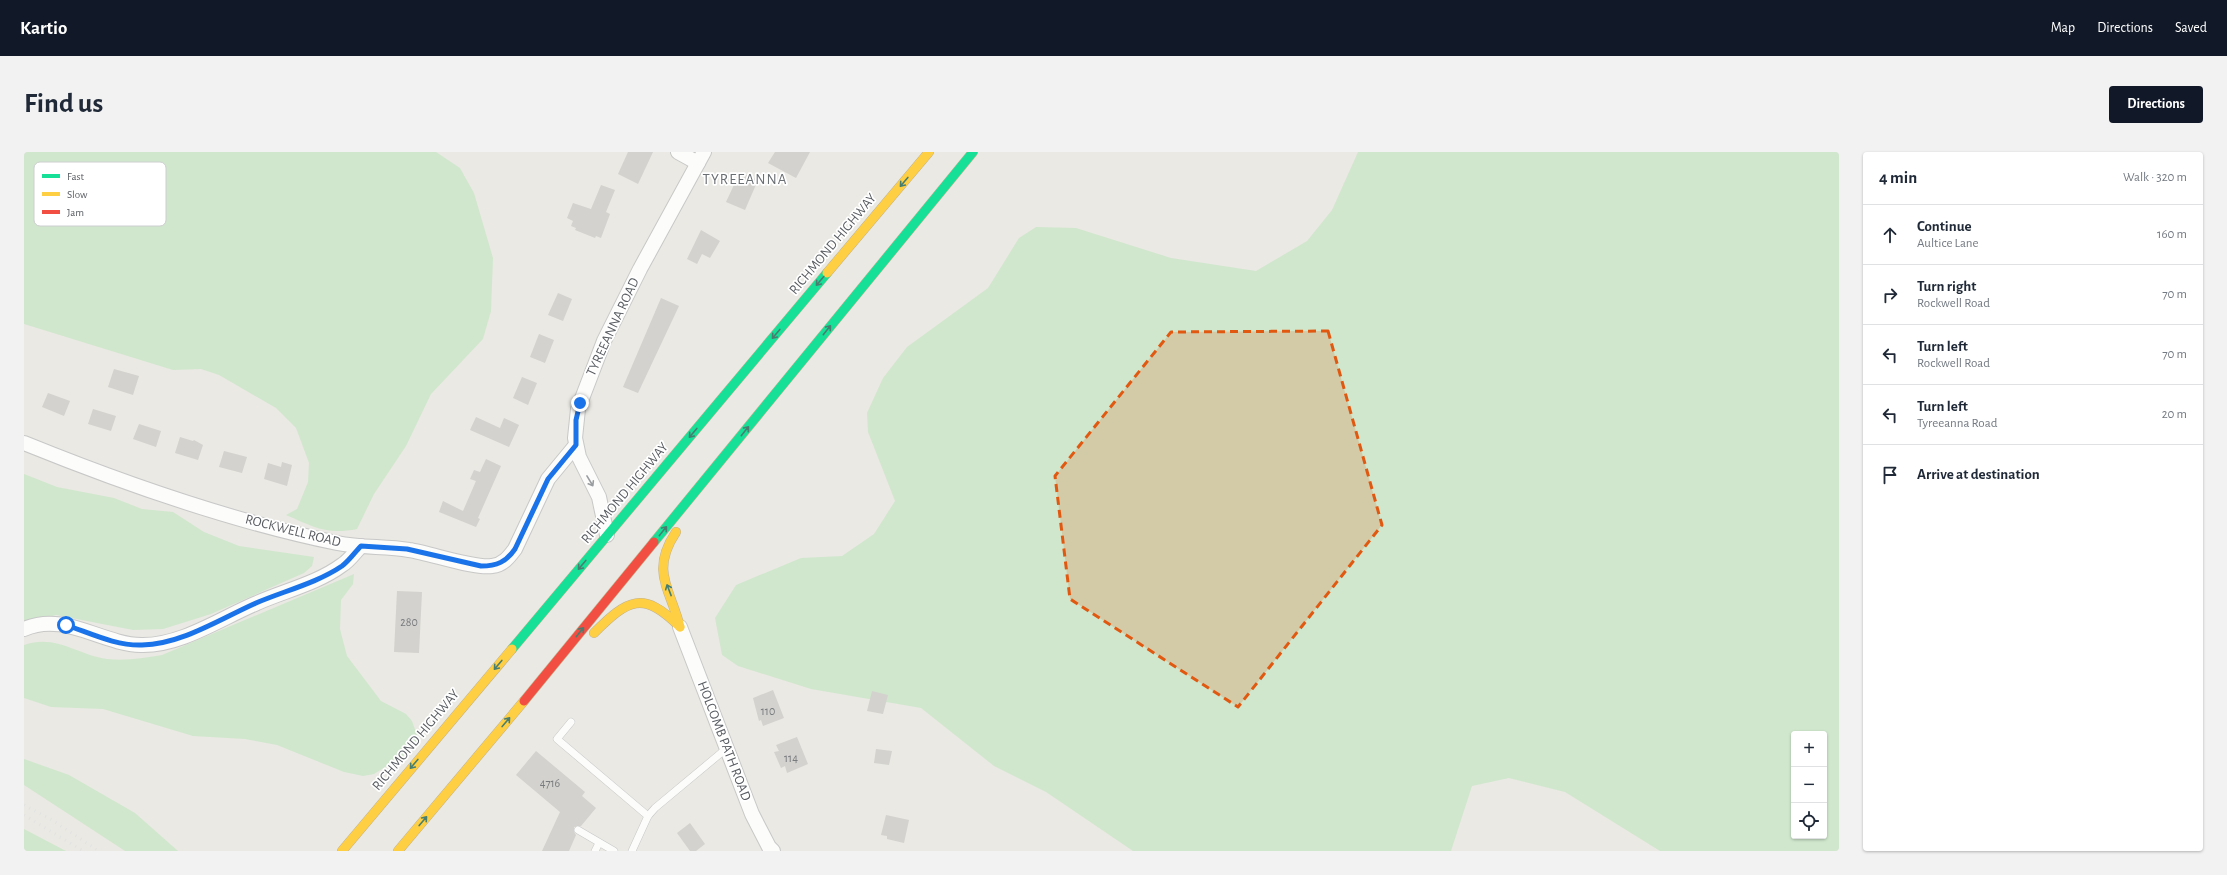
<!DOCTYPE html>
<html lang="en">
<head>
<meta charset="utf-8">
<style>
	:root { --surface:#fff; --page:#f2f2f3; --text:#1f2937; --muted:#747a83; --line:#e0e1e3; --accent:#111827 }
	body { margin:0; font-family:"Alegreya Sans",sans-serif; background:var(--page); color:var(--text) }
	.controls { position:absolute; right:12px; bottom:12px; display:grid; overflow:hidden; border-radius:4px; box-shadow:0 1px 3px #0004 }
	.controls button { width:36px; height:36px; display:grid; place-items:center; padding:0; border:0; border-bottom:1px solid var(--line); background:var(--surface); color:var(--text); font:20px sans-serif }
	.stop { position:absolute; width:12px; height:12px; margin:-9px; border:3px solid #1a73e8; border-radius:50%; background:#fff }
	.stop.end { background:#1a73e8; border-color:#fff; box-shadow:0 1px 4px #0008 }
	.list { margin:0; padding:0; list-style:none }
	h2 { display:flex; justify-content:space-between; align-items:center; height:52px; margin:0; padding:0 16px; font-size:17px }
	h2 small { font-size:13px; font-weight:400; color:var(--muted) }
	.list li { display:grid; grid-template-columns:26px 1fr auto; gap:12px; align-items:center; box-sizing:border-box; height:60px; padding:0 16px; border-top:1px solid var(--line) }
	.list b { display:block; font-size:15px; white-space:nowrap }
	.list p { margin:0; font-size:13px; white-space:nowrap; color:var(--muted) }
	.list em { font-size:13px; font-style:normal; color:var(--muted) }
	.icon { flex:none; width:22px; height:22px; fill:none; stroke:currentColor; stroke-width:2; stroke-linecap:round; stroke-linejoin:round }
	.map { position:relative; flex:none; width:1815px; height:699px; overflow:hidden; border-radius:4px }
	header { display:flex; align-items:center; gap:24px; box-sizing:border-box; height:56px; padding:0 20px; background:var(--accent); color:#fff }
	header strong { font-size:19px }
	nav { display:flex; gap:22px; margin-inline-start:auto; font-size:14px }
	.intro { display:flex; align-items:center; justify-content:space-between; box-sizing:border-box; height:96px; padding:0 24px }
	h1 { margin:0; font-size:28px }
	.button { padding:10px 18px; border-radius:4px; background:var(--accent); color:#fff; font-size:14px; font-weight:700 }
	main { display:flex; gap:24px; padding:0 24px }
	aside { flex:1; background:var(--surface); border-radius:4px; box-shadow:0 1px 3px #0004 }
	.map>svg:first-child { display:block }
	.green { fill:#d0e7cd; fill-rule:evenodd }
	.building { fill:#d3d2ce }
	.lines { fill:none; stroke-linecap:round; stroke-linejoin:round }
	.lane-casing { stroke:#c7c8c7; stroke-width:8 }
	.street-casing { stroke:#c7c8c7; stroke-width:16 }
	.fast-casing { stroke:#c1b290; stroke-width:10 }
	.slow-casing { stroke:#c1b290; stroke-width:10 }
	.jam-casing { stroke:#c1b290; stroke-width:10 }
	.lane { stroke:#fcfcfb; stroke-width:7 }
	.street { stroke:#fcfcfb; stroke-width:14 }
	.fast { stroke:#16e098; stroke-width:9 }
	.slow { stroke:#ffcf43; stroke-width:9 }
	.jam { stroke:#f24e42; stroke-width:9 }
	.rail { stroke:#e2e2e1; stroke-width:3; stroke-dasharray:1 5; stroke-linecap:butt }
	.oneway { stroke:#487e70 }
	.oneway2 { stroke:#9a9d9f }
	.route { stroke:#1a73e8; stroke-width:5 }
	.marked { fill:#e15910; fill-opacity:0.2; stroke:#e15910; stroke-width:3; stroke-dasharray:8 5; stroke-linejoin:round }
	.labels { text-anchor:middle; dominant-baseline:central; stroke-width:3.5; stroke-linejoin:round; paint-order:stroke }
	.number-label { font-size:12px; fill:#787b7e }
	.street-label { font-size:14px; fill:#595d62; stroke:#fff }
	.neighbourhood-label { font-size:15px; letter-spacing:1px; fill:#6a6f74; stroke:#fff }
	.key { fill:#fff; stroke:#cdced0; stroke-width:1 }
	.key-label { font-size:11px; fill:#595d62 }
</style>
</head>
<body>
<header>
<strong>Kartio</strong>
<nav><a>Map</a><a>Directions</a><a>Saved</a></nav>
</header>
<div class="intro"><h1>Find us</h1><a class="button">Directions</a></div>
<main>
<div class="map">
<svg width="1815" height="699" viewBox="0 0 1815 699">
	<rect width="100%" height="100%" fill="#eae9e3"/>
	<g class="green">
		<path d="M 0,0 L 412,0 L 436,16 L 450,41 L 469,106 L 467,159 L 459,187 L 407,242 L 382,294 L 350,342 L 333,377 C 302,383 290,375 262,363 L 273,357 L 284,330 L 285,311 L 272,276 L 252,256 L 195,223 L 177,217 L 149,218 L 0,172 Z"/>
		<path d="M 1334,0 L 1815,0 L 1815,699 L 1636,699 L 1541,640 L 1485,626 L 1448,634 L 1427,699 L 1109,699 L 1022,640 L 970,614 L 897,556 L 787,537 L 714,514 L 698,503 L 691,466 L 712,433 L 777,406 L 818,404 L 850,382 L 871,349 L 844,280 L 843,261 L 859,226 L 883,195 L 964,136 L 995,86 L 1012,75 L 1052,76 L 1147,106 L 1232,119 L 1283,89 L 1308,58 ZM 1770,582 L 1800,582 L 1800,684 L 1770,684 Z"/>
		<polygon points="0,322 33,335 90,346 118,357 149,360 180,380 215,394 290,405 288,414 280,421 187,462 139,477 109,478 32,463 0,472"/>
		<path d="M 330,422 L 329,432 L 317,448 L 316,477 L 323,504 L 357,549 L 382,562 L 388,569 L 394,586 L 391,596 L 350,622 L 339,624 L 320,620 L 253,593 L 221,587 L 169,584 L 79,557 L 27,555 L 0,546 L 0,493 C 32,482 53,503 83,507 C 102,509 119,506 138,503 Z"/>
		<polygon points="0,607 45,623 111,661 154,699 101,699 0,633"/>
		<polygon points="0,677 40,698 42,699 0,699"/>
	</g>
	<g class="building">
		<polygon points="604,0 629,0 614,32 594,22"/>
		<polygon points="751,0 786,0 772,26 744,11"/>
		<polygon points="716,20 734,28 721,58 702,50"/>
		<polygon points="577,33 591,38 582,60 586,62 577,86 572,84 571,86 551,78 552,76 547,74 549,69 543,66 549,51 567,57"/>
		<polygon points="677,78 696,89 686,106 678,102 673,112 663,107"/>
		<polygon points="534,141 548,147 539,169 524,163"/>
		<polygon points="637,146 655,154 614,241 599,235"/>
		<polygon points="515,182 530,188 521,211 506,205"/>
		<polygon points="90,217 115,224 109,243 84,235"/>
		<polygon points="498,225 513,231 504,253 489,246"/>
		<polygon points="24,241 46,249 40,264 18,255"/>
		<polygon points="69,257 92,264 87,279 64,272"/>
		<polygon points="452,265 476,276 480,266 495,273 485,295 446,278"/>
		<polygon points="115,272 137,279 132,295 109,287"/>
		<polygon points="156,285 169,289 170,288 179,293 174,308 151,301"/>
		<polygon points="200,299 223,305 218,321 195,315"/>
		<polygon points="462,307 477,314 454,366 456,367 452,375 415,360 419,349 439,359 452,329 446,327 450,318 456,320"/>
		<polygon points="258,310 268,313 263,334 240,327 244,311 257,315"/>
		<polygon points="373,439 398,440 395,501 370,500"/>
		<polygon points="749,538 760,566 739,574 737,568 735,569 729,546"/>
		<polygon points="848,539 864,543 859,562 843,559"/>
		<polygon points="773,585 784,612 763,621 761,614 757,616 750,600 755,599 752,593"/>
		<polygon points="852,597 868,599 865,613 850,611"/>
		<polygon points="512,599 561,640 558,644 572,656 557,674 550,675 550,680 552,683 545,699 518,699 536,660 492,623"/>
		<polygon points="862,663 885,668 880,691 863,687 863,684 857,683"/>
		<polygon points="666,671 681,692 672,699 666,699 653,681"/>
	</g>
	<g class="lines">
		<g class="lane-casing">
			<g id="lane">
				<polyline points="547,570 533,587 624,664"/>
				<polyline points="554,678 590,699"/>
				<polyline points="571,699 575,691"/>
				<polyline points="608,699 624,664 631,656 703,596"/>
			</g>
		</g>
		<g class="street-casing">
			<g id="street">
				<polyline points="654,0 674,11"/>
				<path d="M 0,291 C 101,332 206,369 313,391 C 337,396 362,394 385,398 C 406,401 451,417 468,414 C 479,413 485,405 491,397 L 524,327 L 552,293"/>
				<polyline points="583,383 575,345 555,305 551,286 554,257 580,189 616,117 680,0"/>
				<polyline points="656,475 728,662 745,695 749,699"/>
				<path d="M 0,477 C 40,459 77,492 117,493 C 157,494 197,466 233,451 C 260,439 294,431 318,413 C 325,409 331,400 337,394"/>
			</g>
		</g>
		<g class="fast-casing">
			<g id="fast">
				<polyline points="630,390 949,0"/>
				<polyline points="488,497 803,121"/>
			</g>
		</g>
		<g class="slow-casing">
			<g id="slow">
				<polyline points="803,121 905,0"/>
				<path d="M 652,380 C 626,419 646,436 656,475"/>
				<path d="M 570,481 C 604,447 619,438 656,475"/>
				<polyline points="318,699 488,497"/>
				<polyline points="374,699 500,549"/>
			</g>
		</g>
		<g class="jam-casing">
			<polyline id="jam" points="500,549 630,390"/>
		</g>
		<use href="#lane" class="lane"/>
		<use href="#street" class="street"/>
		<use href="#fast" class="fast"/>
		<use href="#slow" class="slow"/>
		<use href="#jam" class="jam"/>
		<g class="rail">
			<polyline points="0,653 28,668 75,699"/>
			<polyline points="0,663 59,699"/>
		</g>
	</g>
	<defs><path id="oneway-shaft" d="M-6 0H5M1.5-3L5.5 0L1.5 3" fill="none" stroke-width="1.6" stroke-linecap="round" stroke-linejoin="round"/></defs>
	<g class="oneway">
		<use href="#oneway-shaft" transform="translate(880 30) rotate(130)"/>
		<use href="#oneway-shaft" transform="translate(796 129) rotate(130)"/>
		<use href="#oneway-shaft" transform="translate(803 178) rotate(-51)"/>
		<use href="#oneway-shaft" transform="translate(752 182) rotate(130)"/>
		<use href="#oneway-shaft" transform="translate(721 279) rotate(-51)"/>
		<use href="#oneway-shaft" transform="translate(669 281) rotate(130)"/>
		<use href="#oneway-shaft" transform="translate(639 379) rotate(-51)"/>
		<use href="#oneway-shaft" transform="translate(558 413) rotate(130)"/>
		<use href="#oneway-shaft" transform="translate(645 438) rotate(-111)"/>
		<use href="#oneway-shaft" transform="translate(556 480) rotate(-51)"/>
		<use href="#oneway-shaft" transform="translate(474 513) rotate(130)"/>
		<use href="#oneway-shaft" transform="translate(482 570) rotate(-50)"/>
		<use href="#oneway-shaft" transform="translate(390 612) rotate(130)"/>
		<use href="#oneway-shaft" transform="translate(399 669) rotate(-50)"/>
	</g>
	<use class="oneway2" href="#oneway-shaft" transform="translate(566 329) rotate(59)"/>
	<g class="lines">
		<path class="route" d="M 42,473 C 66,481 92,494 118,493 C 158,492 196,467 232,451 C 260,439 293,431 318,414 C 325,409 331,400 337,394 L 383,397 L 457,414 C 473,414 482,410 491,397 L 524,327 L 552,293 L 552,268 L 556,251"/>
	</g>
	<path class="marked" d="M 1304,179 L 1358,373 L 1214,555 L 1046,447 L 1031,324 L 1147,180 Z"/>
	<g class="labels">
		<g class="number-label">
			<text x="385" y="470">280</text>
			<text x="744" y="559">110</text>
			<text x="767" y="606">114</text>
			<text x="526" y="631">4716</text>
		</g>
		<g class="street-label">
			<text transform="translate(809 92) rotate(-50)">RICHMOND HIGHWAY</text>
			<text transform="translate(589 175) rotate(-65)">TYREEANNA ROAD</text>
			<text transform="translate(601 341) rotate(-50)">RICHMOND HIGHWAY</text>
			<text transform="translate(269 379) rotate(14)">ROCKWELL ROAD</text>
			<text transform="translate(392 588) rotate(-50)">RICHMOND HIGHWAY</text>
			<text transform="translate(700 589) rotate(69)">HOLCOMB PATH ROAD</text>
		</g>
		<g class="neighbourhood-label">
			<text x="721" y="27">TYREEANNA</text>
		</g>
	</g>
	<rect x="10" y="10" width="132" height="64" rx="6" class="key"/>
	<rect x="18" y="22" width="18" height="4" fill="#16e098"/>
	<rect x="18" y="40" width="18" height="4" fill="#ffcf43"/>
	<rect x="18" y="58" width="18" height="4" fill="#f24e42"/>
	<g class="key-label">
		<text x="43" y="28">Fast</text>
		<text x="43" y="46">Slow</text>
		<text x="43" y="64">Jam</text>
	</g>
</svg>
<div class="controls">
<button>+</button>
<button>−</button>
<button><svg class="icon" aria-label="locate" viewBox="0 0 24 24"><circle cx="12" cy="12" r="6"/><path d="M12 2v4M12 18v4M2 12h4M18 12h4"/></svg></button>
</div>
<div class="stop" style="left:42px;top:473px"></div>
<div class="stop end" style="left:556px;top:251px"></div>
</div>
<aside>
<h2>4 min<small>Walk · 320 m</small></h2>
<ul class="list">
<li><svg class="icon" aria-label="ahead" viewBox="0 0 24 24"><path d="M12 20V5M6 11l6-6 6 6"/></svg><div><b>Continue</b><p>Aultice Lane</p></div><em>160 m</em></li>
<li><svg class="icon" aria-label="right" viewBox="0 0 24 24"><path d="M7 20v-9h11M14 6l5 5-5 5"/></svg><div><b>Turn right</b><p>Rockwell Road</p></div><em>70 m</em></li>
<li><svg class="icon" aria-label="left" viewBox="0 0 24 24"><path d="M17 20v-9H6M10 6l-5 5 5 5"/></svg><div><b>Turn left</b><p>Rockwell Road</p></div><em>70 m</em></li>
<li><svg class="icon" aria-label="left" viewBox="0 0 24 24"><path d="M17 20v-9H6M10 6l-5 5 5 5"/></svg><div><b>Turn left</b><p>Tyreeanna Road</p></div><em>20 m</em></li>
<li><svg class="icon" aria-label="arrive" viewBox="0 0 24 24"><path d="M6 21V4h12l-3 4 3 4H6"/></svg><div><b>Arrive at destination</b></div></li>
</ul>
</aside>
</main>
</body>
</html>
